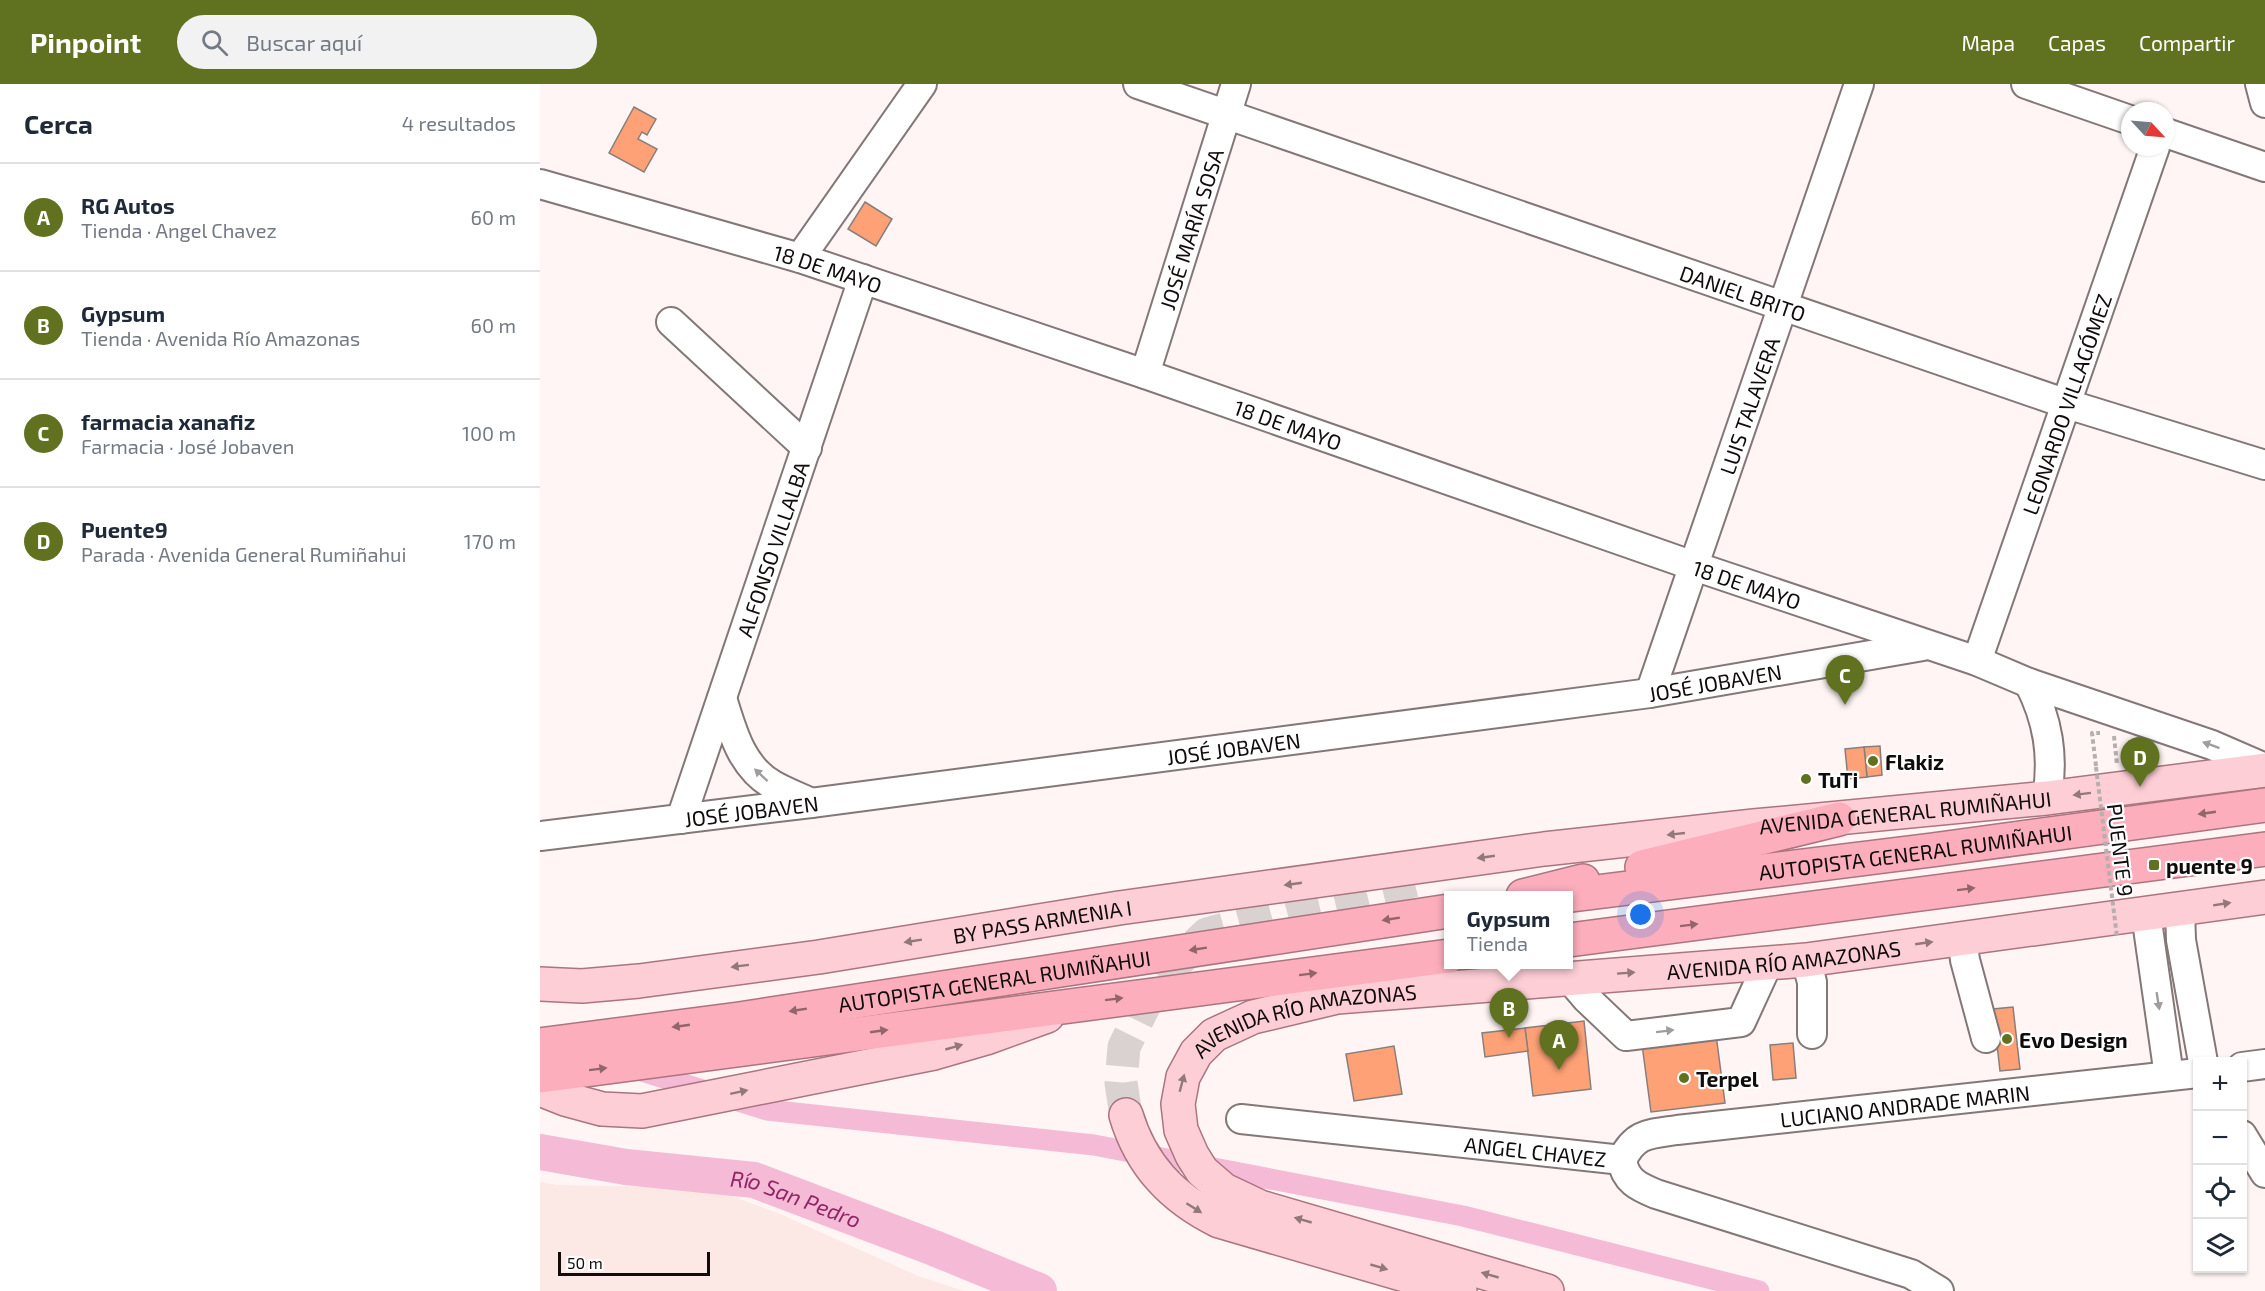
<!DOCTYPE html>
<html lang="es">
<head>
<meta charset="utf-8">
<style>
	:root { --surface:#fff; --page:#f2f2f3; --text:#1f2937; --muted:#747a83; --line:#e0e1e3; --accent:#607220 }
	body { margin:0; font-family:"Exo 2",sans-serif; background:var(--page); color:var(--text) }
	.controls { position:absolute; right:18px; bottom:18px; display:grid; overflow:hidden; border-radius:0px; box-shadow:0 2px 4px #0004 }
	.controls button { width:54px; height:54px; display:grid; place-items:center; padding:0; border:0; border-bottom:2px solid var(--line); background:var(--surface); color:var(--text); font:30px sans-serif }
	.compass { position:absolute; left:1581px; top:18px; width:54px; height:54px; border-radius:50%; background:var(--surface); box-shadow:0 2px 4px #0004; rotate:116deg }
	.scale { position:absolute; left:18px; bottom:15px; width:152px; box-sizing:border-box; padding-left:6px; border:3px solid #0f0c0b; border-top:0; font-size:16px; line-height:21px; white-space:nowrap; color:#0f0c0b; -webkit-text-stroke:4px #fff; paint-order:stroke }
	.you { position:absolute; left:1101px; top:831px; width:21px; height:21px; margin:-15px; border:4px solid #fff; border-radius:50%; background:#1a73e8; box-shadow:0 0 0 9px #1a73e833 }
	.badge { display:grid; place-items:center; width:39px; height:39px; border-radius:50%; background:var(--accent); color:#fff; font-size:20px; font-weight:700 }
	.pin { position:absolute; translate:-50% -50px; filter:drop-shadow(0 2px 3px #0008) }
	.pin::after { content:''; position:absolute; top:32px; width:21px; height:18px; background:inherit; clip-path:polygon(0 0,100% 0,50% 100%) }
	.popup { position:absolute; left:904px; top:807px; width:129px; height:78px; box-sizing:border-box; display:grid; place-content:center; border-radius:0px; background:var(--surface); filter:drop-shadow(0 2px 4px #0005); font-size:20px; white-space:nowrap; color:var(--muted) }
	.popup b { font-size:22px; color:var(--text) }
	.popup::after { content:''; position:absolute; left:50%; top:100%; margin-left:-12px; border:12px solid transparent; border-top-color:var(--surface) }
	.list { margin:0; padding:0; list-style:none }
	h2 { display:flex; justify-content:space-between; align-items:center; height:78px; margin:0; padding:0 24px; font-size:26px }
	h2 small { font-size:20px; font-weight:400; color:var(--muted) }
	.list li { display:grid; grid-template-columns:39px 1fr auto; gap:18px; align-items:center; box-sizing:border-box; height:108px; padding:0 24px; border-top:2px solid var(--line) }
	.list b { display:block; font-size:22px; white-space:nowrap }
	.list p { margin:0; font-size:20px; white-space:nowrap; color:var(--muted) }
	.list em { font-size:20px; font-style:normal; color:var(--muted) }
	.icon { flex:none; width:33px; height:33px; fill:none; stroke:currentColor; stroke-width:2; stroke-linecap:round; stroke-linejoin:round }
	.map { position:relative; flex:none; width:1725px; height:1207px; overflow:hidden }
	header { display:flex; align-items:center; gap:36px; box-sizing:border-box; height:84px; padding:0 30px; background:var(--accent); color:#fff }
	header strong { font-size:28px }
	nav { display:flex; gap:33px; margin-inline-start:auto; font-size:21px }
	.search { width:420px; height:54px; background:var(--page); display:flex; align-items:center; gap:15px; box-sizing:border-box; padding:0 21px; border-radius:33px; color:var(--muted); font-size:22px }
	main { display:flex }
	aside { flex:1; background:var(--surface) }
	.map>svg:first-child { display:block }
	.built { fill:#fce8e5 }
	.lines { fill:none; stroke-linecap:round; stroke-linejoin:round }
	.canal { stroke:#f4bad6; stroke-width:21 }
	.river { stroke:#f4bad6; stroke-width:36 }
	.building { fill:#fea176; stroke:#887f7b; stroke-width:1.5 }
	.major-tunnel { stroke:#dad2d1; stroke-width:33; stroke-dasharray:33 16; stroke-linecap:butt }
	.minor-casing { stroke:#837877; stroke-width:32 }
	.major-casing { stroke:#aa757f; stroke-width:36 }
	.highway-casing { stroke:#aa757f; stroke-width:36 }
	.path { stroke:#b6afae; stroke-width:4; stroke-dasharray:4.5 3; stroke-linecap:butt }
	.minor { stroke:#fff; stroke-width:28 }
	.major { stroke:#feced7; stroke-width:33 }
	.highway { stroke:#fdaebd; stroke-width:33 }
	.path-bridge { stroke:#b6afae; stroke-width:4; stroke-dasharray:4.5 3; stroke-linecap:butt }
	.oneway { fill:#9f9e9d }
	.oneway2 { fill:#92777b }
	.oneway3 { fill:#92656d }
	.poi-dot { fill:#607220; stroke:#fff; stroke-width:2 }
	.labels { text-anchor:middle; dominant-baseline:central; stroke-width:4.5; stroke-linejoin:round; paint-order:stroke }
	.street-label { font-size:21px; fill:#0f0c0b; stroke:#fff }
	.poi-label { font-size:21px; font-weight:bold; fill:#0f0c0b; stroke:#fff; text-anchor:start }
	.water-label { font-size:22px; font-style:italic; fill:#902666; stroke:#fff }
</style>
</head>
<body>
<header>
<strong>Pinpoint</strong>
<div class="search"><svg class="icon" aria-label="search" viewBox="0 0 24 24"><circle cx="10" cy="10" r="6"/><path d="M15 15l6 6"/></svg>Buscar aquí</div>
<nav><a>Mapa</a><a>Capas</a><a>Compartir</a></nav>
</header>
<main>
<aside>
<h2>Cerca<small>4 resultados</small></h2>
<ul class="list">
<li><span class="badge">A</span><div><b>RG Autos</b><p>Tienda · Angel Chavez</p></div><em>60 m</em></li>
<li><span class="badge">B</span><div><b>Gypsum</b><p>Tienda · Avenida Río Amazonas</p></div><em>60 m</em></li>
<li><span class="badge">C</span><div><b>farmacia xanafiz</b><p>Farmacia · José Jobaven</p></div><em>100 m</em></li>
<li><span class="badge">D</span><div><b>Puente9</b><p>Parada · Avenida General Rumiñahui</p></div><em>170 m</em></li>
</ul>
</aside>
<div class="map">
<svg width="1725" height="1207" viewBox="0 0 1725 1207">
	<rect width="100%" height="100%" fill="#fef5f4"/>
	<polygon class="built" points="0,1098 17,1101 171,1104 240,1130 378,1192 424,1207 0,1207"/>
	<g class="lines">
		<polyline class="canal" points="95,985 227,1026 554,1061 923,1132 1219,1207"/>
		<path class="river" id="s1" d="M 0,1068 L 86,1083 L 214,1096 L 394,1164 L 499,1207"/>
	</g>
	<g class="building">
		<polygon points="94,23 116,35 107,51 102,48 98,55 117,65 104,88 69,69"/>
		<polygon points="325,118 352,135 336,162 308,145"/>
		<polygon points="1340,662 1342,691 1327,693 1324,663"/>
		<polygon points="1324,663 1327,693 1308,695 1305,665"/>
		<polygon points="1473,923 1480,985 1460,987 1453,925"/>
		<polygon points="1044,937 1051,1005 993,1012 985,944"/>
		<polygon points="1175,943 1185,1019 1111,1028 1101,953"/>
		<polygon points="985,944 988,967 945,973 942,949"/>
		<polygon points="1253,959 1256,994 1233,996 1230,961"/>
		<polygon points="854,962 862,1010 814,1017 806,970"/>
	</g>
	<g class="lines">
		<polyline class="major-tunnel" points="586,1031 581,999 584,963 616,898 667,850 756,825 885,794"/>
		<g class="minor-casing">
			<g id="minor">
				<path id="s2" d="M 598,0 L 1527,320 L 1725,381"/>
				<polyline points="1486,0 1590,36"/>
				<polyline points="1720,0 1725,19"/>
				<polyline points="1626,49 1725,83"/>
				<path id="s3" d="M 0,100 L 260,174 L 605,290 L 1154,482 L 1437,577 L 1489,599 L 1672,661 L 1725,684"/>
				<polyline points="260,174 382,0"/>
				<polyline points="131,238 267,364"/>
				<path id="s4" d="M 605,290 L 696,0"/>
				<path id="s5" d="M 1437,577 L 1615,63"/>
				<path d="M 1489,599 C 1508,636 1514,672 1507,714"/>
				<path id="s6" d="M 1110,609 L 1319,0"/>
				<path d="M 182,614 C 192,646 201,683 233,701 C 245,708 259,713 271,719"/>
				<path id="s7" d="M 141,735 L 323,195"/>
				<path id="s8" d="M 0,752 L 271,719 L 1110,609 L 1383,562"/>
				<polyline points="1640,826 1641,856 1663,978"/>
				<polyline points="1606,830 1629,992"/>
				<polyline points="1422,853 1425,876 1446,954"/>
				<polyline points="1266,876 1272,898 1272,950"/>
				<polyline points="1029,894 1046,914 1086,952 1201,938 1228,879"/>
				<polyline points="1702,983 1725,980"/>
				<path id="s9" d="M 701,1035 L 1082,1076"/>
				<polyline points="1702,1051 1725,1089"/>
				<path id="s10" d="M 1082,1076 C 1095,1049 1109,1050 1137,1046 L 1658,989"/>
				<path d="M 1082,1076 C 1085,1097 1099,1103 1116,1110 L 1371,1190 L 1399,1207"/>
			</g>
		</g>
		<g class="major-casing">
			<g id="major">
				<path id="s11" d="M 0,900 L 42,902 L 99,897 L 279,873 L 579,824 L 1004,765 L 1214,742 L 1507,714 L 1725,686"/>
				<polyline points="0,1005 25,1015 62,1025 102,1027 394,969 446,954 507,932"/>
				<path d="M 586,1031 C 601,1081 632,1114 679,1137 L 920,1207"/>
				<path id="s12" d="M 1007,1207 L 720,1123 L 684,1106 L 662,1087 L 652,1071 L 641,1046 L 638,1020 L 643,993 L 656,969 L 674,951 L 713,933 L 797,913 L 1266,876 L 1725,813"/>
			</g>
		</g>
		<g class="highway-casing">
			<g id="highway">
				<polyline points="1102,783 1299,735"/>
				<polyline points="983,812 1043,797"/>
				<path id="s13" d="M 1024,812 L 1392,766 L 1725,721"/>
				<polyline points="1029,856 1725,765"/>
				<path id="s14" d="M 0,961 L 199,935 L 909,827"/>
				<polyline points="0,992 909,872"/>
			</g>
		</g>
		<g class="path">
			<polyline points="1574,652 1577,681"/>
			<polyline points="1556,682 1552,649 1560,649"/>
		</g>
		<use href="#minor" class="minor"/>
		<use href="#major" class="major"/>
		<use href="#highway" class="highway"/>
		<polyline class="path-bridge" points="1556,683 1577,853"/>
	</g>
	<defs><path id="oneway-solid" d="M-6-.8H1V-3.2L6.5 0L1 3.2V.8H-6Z" transform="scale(1.5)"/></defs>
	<g class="oneway">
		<use href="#oneway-solid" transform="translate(1671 661) rotate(-160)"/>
		<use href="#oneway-solid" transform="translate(221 691) rotate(-137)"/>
		<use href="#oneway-solid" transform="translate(1618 917) rotate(81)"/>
		<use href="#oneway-solid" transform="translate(1125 947) rotate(-7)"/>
	</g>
	<g class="oneway2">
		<use href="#oneway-solid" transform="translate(1542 710) rotate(173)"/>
		<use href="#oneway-solid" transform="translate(1136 750) rotate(174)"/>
		<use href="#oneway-solid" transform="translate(946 773) rotate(172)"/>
		<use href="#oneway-solid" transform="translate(753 800) rotate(172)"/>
		<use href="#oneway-solid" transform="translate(1682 820) rotate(-9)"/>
		<use href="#oneway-solid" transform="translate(373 857) rotate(171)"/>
		<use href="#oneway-solid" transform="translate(1384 859) rotate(-8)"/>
		<use href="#oneway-solid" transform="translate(200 882) rotate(173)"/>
		<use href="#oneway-solid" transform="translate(1086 889) rotate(-4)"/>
		<use href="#oneway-solid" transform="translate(414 963) rotate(-16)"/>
		<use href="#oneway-solid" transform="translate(642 999) rotate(-75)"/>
		<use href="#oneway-solid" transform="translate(199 1008) rotate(-12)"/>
		<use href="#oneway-solid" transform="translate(654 1124) rotate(32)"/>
		<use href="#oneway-solid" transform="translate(763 1136) rotate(-164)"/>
		<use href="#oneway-solid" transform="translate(839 1183) rotate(16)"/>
		<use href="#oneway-solid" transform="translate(950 1191) rotate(-164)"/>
	</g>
	<g class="oneway3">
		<use href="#oneway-solid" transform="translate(1667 729) rotate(172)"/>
		<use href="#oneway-solid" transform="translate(1426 805) rotate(-7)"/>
		<use href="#oneway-solid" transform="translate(851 835) rotate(171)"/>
		<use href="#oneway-solid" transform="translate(1149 841) rotate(-7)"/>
		<use href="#oneway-solid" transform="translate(658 865) rotate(171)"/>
		<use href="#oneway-solid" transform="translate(768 890) rotate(-7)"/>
		<use href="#oneway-solid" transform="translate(574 915) rotate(-7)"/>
		<use href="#oneway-solid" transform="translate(258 926) rotate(171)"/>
		<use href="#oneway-solid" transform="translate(141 942) rotate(172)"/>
		<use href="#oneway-solid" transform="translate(339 947) rotate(-8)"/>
		<use href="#oneway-solid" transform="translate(58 985) rotate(-7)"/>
	</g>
	<g class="poi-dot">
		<circle cx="1333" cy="677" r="6"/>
		<circle cx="1266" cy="695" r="6"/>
		<rect x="1608" y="775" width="12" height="12" rx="3"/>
		<circle cx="1467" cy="955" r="6"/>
		<circle cx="1144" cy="994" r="6"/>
	</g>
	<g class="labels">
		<g class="street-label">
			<text stroke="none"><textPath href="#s4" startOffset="152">JOSÉ MARÍA SOSA</textPath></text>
			<text stroke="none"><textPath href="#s3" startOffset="300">18 DE MAYO</textPath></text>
			<text stroke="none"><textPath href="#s2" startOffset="640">DANIEL BRITO</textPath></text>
			<text stroke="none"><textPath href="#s5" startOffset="272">LEONARDO VILLAGÓMEZ</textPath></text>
			<text stroke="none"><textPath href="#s6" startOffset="304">LUIS TALAVERA</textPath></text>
			<text stroke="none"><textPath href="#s3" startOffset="786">18 DE MAYO</textPath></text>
			<text stroke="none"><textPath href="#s7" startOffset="285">ALFONSO VILLALBA</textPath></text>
			<text stroke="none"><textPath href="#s3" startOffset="1272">18 DE MAYO</textPath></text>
			<text stroke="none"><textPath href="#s8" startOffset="1185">JOSÉ JOBAVEN</textPath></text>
			<text stroke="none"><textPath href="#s8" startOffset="699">JOSÉ JOBAVEN</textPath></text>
			<text stroke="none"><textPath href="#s8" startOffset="213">JOSÉ JOBAVEN</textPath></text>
			<text stroke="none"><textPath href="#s11" startOffset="1377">AVENIDA GENERAL RUMIÑAHUI</textPath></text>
			<text transform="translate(1581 766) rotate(83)">PUENTE 9</text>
			<text stroke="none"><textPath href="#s13" startOffset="354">AUTOPISTA GENERAL RUMIÑAHUI</textPath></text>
			<text stroke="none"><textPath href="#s11" startOffset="507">BY PASS ARMENIA I</textPath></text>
			<text stroke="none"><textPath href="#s12" startOffset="1098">AVENIDA RÍO AMAZONAS</textPath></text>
			<text stroke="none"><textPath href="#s14" startOffset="459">AUTOPISTA GENERAL RUMIÑAHUI</textPath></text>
			<text stroke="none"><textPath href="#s12" startOffset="612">AVENIDA RÍO AMAZONAS</textPath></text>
			<text stroke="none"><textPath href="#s10" startOffset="296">LUCIANO ANDRADE MARIN</textPath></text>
			<text stroke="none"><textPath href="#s9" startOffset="296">ANGEL CHAVEZ</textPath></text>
		</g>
		<g class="poi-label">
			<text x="1345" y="677">Flakiz</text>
			<text x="1278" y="695">TuTi</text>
			<text x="1626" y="781">puente 9</text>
			<text x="1479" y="955">Evo Design</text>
			<text x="1156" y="994">Terpel</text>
		</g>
		<g class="water-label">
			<text stroke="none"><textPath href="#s1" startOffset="261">Río San Pedro</textPath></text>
		</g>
	</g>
</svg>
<div class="controls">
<button>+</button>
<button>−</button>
<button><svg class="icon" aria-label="locate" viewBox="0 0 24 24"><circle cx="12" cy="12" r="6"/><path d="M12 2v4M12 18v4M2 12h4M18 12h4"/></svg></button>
<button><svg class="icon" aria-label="layers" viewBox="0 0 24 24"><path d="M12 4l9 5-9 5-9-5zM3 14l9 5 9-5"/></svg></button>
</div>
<svg class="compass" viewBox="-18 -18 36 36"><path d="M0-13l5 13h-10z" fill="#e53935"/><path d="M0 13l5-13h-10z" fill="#747a83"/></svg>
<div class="scale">50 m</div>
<div class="you"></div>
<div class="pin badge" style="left:1019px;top:986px">A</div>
<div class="pin badge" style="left:969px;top:954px">B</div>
<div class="popup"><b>Gypsum</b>Tienda</div>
<div class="pin badge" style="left:1305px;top:621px">C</div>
<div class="pin badge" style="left:1600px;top:703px">D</div>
</div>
</main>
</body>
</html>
